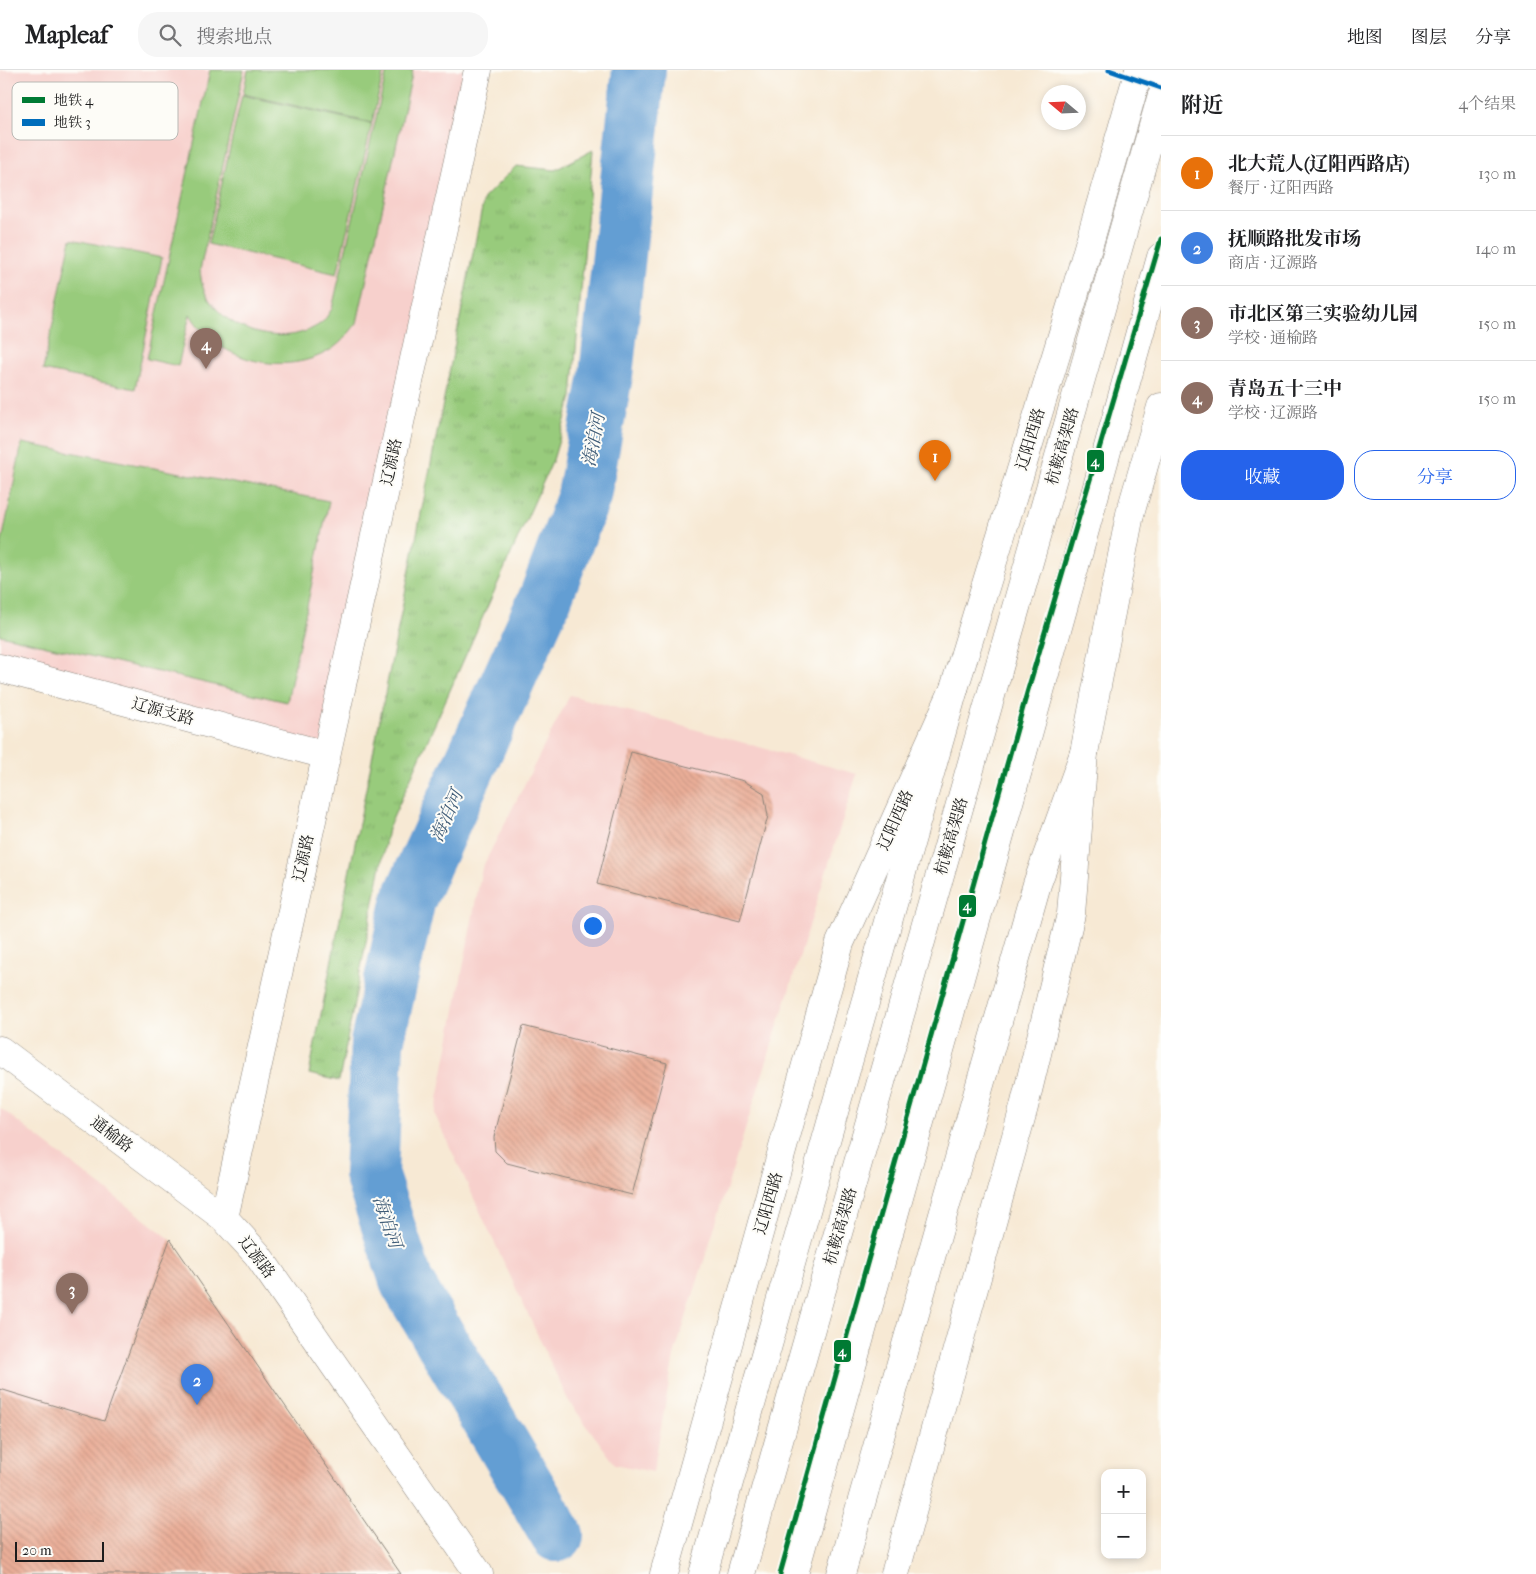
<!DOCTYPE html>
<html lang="zh">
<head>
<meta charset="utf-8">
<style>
	:root { --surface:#fff; --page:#f6f6f6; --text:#202124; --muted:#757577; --line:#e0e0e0; --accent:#2563eb }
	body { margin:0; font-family:"IM FELL French Canon","Noto Serif SC",serif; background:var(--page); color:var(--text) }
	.controls { position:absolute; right:15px; bottom:15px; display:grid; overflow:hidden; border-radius:10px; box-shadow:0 2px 8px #0003 }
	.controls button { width:45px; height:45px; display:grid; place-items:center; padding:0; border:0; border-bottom:1px solid var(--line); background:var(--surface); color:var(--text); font:25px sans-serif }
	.compass { position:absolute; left:1041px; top:15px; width:45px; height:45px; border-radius:50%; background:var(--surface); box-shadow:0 2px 8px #0003; rotate:289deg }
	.scale { position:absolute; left:15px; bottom:12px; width:89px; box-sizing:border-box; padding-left:5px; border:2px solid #1c1c1c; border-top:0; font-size:14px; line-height:18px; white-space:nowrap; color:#1c1c1c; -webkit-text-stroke:4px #fdfcf7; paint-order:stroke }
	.you { position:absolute; left:592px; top:855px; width:18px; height:18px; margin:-12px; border:4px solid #fff; border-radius:50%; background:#1a73e8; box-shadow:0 0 0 8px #1a73e833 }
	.badge { display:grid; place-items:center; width:32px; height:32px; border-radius:50%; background:var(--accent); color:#fff; font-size:16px; font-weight:700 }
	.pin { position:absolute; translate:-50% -41px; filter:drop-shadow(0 1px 2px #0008) }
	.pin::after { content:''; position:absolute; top:26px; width:18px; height:15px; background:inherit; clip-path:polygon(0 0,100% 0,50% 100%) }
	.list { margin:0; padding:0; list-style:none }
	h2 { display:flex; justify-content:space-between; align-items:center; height:65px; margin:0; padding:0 20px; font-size:21px }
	h2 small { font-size:16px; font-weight:400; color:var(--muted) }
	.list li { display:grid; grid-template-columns:32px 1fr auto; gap:15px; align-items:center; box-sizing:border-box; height:75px; padding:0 20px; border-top:1px solid var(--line) }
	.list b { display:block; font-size:19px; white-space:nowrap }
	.list p { margin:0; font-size:16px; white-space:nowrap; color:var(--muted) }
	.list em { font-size:16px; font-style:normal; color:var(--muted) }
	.actions { display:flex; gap:10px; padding:15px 20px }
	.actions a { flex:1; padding:11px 0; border:1px solid var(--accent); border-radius:20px; text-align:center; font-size:18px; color:var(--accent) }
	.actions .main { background:var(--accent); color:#fff }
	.icon { flex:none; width:28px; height:28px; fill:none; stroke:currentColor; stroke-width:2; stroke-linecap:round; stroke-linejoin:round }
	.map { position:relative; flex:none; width:1161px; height:1504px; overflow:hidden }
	header { display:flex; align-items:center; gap:30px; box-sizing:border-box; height:70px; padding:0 25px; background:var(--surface); border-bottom:1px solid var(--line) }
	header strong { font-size:24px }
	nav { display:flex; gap:28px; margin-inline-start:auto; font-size:18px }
	.search { width:350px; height:45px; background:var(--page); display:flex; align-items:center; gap:12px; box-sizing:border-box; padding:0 18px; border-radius:20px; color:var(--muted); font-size:19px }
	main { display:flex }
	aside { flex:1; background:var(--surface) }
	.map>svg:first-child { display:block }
	.built { fill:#f7d0cc }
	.grass { fill:#98cb7c; stroke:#5a744c }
	.park { fill:url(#park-tufts); stroke:#5a744c }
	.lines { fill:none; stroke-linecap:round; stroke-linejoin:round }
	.river { stroke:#649ed3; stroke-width:54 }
	.building { fill:url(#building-back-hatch) }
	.minor-casing { stroke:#8a8278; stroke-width:29 }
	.tertiary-casing { stroke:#8a8278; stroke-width:29 }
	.secondary-casing { stroke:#8a8278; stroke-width:29 }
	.primary-casing { stroke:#8a8278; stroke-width:29 }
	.trunk-casing { stroke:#8a8278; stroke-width:29 }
	.minor { stroke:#fff; stroke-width:28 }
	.tertiary { stroke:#fff; stroke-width:28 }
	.secondary { stroke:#fff; stroke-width:28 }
	.primary { stroke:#fff; stroke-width:28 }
	.trunk { stroke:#fff; stroke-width:28 }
	.metro-1-casing { stroke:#fdfcf7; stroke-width:9 }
	.metro-2-casing { stroke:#fdfcf7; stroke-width:9 }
	.metro-1 { stroke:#007a33; stroke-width:5 }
	.metro-2 { stroke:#006dbb; stroke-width:5 }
	.labels { text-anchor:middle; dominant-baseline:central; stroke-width:4; stroke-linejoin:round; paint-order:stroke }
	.street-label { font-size:16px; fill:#1c1c1c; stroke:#fdfcf7 }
	.water-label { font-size:18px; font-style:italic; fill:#405d78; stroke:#fdfcf7 }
	.key { fill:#fdfcf7; stroke:#bab9b5; stroke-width:1 }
	.key-label { font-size:14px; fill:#1c1c1c }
	.line-badge { stroke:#fdfcf7; stroke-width:2 }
	.badge-label { font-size:14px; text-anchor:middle; font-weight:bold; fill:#fff }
</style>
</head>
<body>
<header>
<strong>Mapleaf</strong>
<div class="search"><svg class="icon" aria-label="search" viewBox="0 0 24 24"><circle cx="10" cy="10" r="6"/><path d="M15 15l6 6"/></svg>搜索地点</div>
<nav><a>地图</a><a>图层</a><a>分享</a></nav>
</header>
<main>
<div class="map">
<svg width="1161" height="1504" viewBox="0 0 1161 1504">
	<defs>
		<pattern id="park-tufts" width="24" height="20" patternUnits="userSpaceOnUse" patternTransform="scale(1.25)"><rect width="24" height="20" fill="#98cb7c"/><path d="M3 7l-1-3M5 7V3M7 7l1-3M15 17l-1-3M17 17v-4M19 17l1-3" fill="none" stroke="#82ae6b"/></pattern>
		<pattern id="building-back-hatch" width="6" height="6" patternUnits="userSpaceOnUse" patternTransform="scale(1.25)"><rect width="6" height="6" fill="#eaae98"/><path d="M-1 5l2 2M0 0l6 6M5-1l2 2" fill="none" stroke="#c89582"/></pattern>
	</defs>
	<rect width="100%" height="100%" fill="#fdfcf7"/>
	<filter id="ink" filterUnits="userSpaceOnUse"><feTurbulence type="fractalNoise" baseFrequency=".02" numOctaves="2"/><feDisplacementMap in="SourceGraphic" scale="10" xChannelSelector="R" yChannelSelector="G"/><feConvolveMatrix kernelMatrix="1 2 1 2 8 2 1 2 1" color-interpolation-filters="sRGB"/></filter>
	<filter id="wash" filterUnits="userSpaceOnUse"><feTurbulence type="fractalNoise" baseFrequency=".0096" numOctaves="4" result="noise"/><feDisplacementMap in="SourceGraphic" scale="20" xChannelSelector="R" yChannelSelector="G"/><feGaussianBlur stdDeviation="1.12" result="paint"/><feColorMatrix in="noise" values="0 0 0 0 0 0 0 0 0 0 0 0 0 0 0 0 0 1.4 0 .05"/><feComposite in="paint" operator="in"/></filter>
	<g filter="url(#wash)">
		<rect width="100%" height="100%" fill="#f7e9d4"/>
		<g class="built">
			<polygon points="0,0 478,0 326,685 0,598"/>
			<polygon points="570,625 857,704 674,1286 653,1402 615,1394 568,1330 435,1045 482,798"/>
			<polygon points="0,1038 170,1169 104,1351 0,1319"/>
		</g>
		<g class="grass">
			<path d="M 210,0 L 244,0 L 200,200 C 201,209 202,218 207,226 C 228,263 284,278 320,254 C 325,251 328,244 332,239 L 387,0 L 413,0 L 357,253 C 348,264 340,275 327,282 C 281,307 216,290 190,244 L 178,296 L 147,289 Z"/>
			<polygon points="248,0 384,0 372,53 243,24"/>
			<polygon points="242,25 372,54 337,204 208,174"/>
			<polygon points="71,169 162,188 135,319 43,300"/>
			<polygon points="22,373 329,431 287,632 0,565 0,481"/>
		</g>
		<polygon class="park" points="593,80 572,327 553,390 388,759 339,1011 309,1004 484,128 516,96 555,100"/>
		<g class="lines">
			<polyline class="river" points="557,1465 407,1213 371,1104 377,973 409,829 545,529 584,426 606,305 639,0"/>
		</g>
		<g id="blocks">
			<g class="building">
				<polygon points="631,682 744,711 764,723 768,746 740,851 597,814"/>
				<polygon points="523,956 667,993 632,1125 507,1093 495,1081 494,1067"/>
				<polygon points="170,1169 401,1504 0,1504 0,1319 104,1351"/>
			</g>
		</g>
	</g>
	<g filter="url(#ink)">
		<use href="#blocks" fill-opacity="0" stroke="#8a8278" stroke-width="1"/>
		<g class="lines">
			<g class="minor-casing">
				<g id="minor">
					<polyline points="0,598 326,685"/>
					<polyline points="0,980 224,1148"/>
				</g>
			</g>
			<g class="tertiary-casing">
				<polyline id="tertiary" points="478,0 224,1148 257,1184 479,1504"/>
			</g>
			<g class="secondary-casing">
				<polyline id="secondary" points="1156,0 1161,2"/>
			</g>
			<g class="primary-casing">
				<g id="primary">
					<polyline points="664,1504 840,873 954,619 1072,233 1139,0"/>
					<polyline points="895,1504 1024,1037 1071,844 1084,683 1130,444 1161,337"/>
				</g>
			</g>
			<g class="trunk-casing">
				<g id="trunk">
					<polyline points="703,1504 954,619"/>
					<polyline points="741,1504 1161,28"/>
					<polyline points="794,1504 1161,187"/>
					<polyline points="841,1504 1037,814 1084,683"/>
				</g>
			</g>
			<use href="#minor" class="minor"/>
			<use href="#tertiary" class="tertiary"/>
			<use href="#secondary" class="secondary"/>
			<use href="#primary" class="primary"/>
			<use href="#trunk" class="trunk"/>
			<g class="metro-1-casing">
				<polyline id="metro-1" points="780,1504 1027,623 1161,169"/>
			</g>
			<g class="metro-2-casing">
				<polyline id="metro-2" points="1109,0 1161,18"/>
			</g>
			<use href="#metro-1" class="metro-1"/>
			<use href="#metro-2" class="metro-2"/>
		</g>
	</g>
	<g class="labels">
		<g class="street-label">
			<text transform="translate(1030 369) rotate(-73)">辽阳西路</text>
			<text transform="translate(1062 376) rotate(-74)">杭鞍高架路</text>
			<text transform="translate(391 392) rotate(-78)">辽源路</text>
			<text transform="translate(163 641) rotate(15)">辽源支路</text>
			<text transform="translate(895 750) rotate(-66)">辽阳西路</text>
			<text transform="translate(951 766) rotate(-74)">杭鞍高架路</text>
			<text transform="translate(303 788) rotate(-78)">辽源路</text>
			<text transform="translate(112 1064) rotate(37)">通榆路</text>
			<text transform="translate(768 1133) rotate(-74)">辽阳西路</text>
			<text transform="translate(840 1156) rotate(-74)">杭鞍高架路</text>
			<text transform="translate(257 1187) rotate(52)">辽源路</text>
		</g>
		<g class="water-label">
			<text transform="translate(594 370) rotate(-79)">海泊河</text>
			<text transform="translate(447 746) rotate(-66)">海泊河</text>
			<text transform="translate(387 1152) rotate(71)">海泊河</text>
		</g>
	</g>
	<rect x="12" y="12" width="166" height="58" rx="8" class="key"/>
	<rect x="22" y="27" width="23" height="6" fill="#007a33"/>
	<rect x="22" y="49" width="23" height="7" fill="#006dbb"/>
	<g class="key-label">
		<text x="54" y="35">地铁 4</text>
		<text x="54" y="57">地铁 3</text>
	</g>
	<g class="line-badge">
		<rect x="1086" y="379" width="19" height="24" rx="5" fill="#007a33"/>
		<rect x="958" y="824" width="19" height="24" rx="5" fill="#007a33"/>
		<rect x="833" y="1269" width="19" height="24" rx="5" fill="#007a33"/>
	</g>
	<g class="badge-label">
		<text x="1095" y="396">4</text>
		<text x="967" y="840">4</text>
		<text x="842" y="1286">4</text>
	</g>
</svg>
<div class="controls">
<button>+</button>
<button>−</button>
</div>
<svg class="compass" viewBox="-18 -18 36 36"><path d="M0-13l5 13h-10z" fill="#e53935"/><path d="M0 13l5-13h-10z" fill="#757577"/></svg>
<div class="scale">20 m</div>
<div class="you"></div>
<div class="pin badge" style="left:935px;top:411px;background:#e8710a">1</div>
<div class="pin badge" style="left:197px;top:1335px;background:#3f7fe0">2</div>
<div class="pin badge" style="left:72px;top:1244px;background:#8d6e63">3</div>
<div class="pin badge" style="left:206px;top:299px;background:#8d6e63">4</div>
</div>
<aside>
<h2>附近<small>4个结果</small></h2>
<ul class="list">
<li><span class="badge" style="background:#e8710a">1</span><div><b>北大荒人(辽阳西路店)</b><p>餐厅 · 辽阳西路</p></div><em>130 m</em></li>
<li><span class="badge" style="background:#3f7fe0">2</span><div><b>抚顺路批发市场</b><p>商店 · 辽源路</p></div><em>140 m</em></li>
<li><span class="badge" style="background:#8d6e63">3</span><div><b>市北区第三实验幼儿园</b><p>学校 · 通榆路</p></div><em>150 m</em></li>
<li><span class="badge" style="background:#8d6e63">4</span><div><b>青岛五十三中</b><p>学校 · 辽源路</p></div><em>150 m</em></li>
</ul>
<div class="actions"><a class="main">收藏</a><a>分享</a></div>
</aside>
</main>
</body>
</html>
